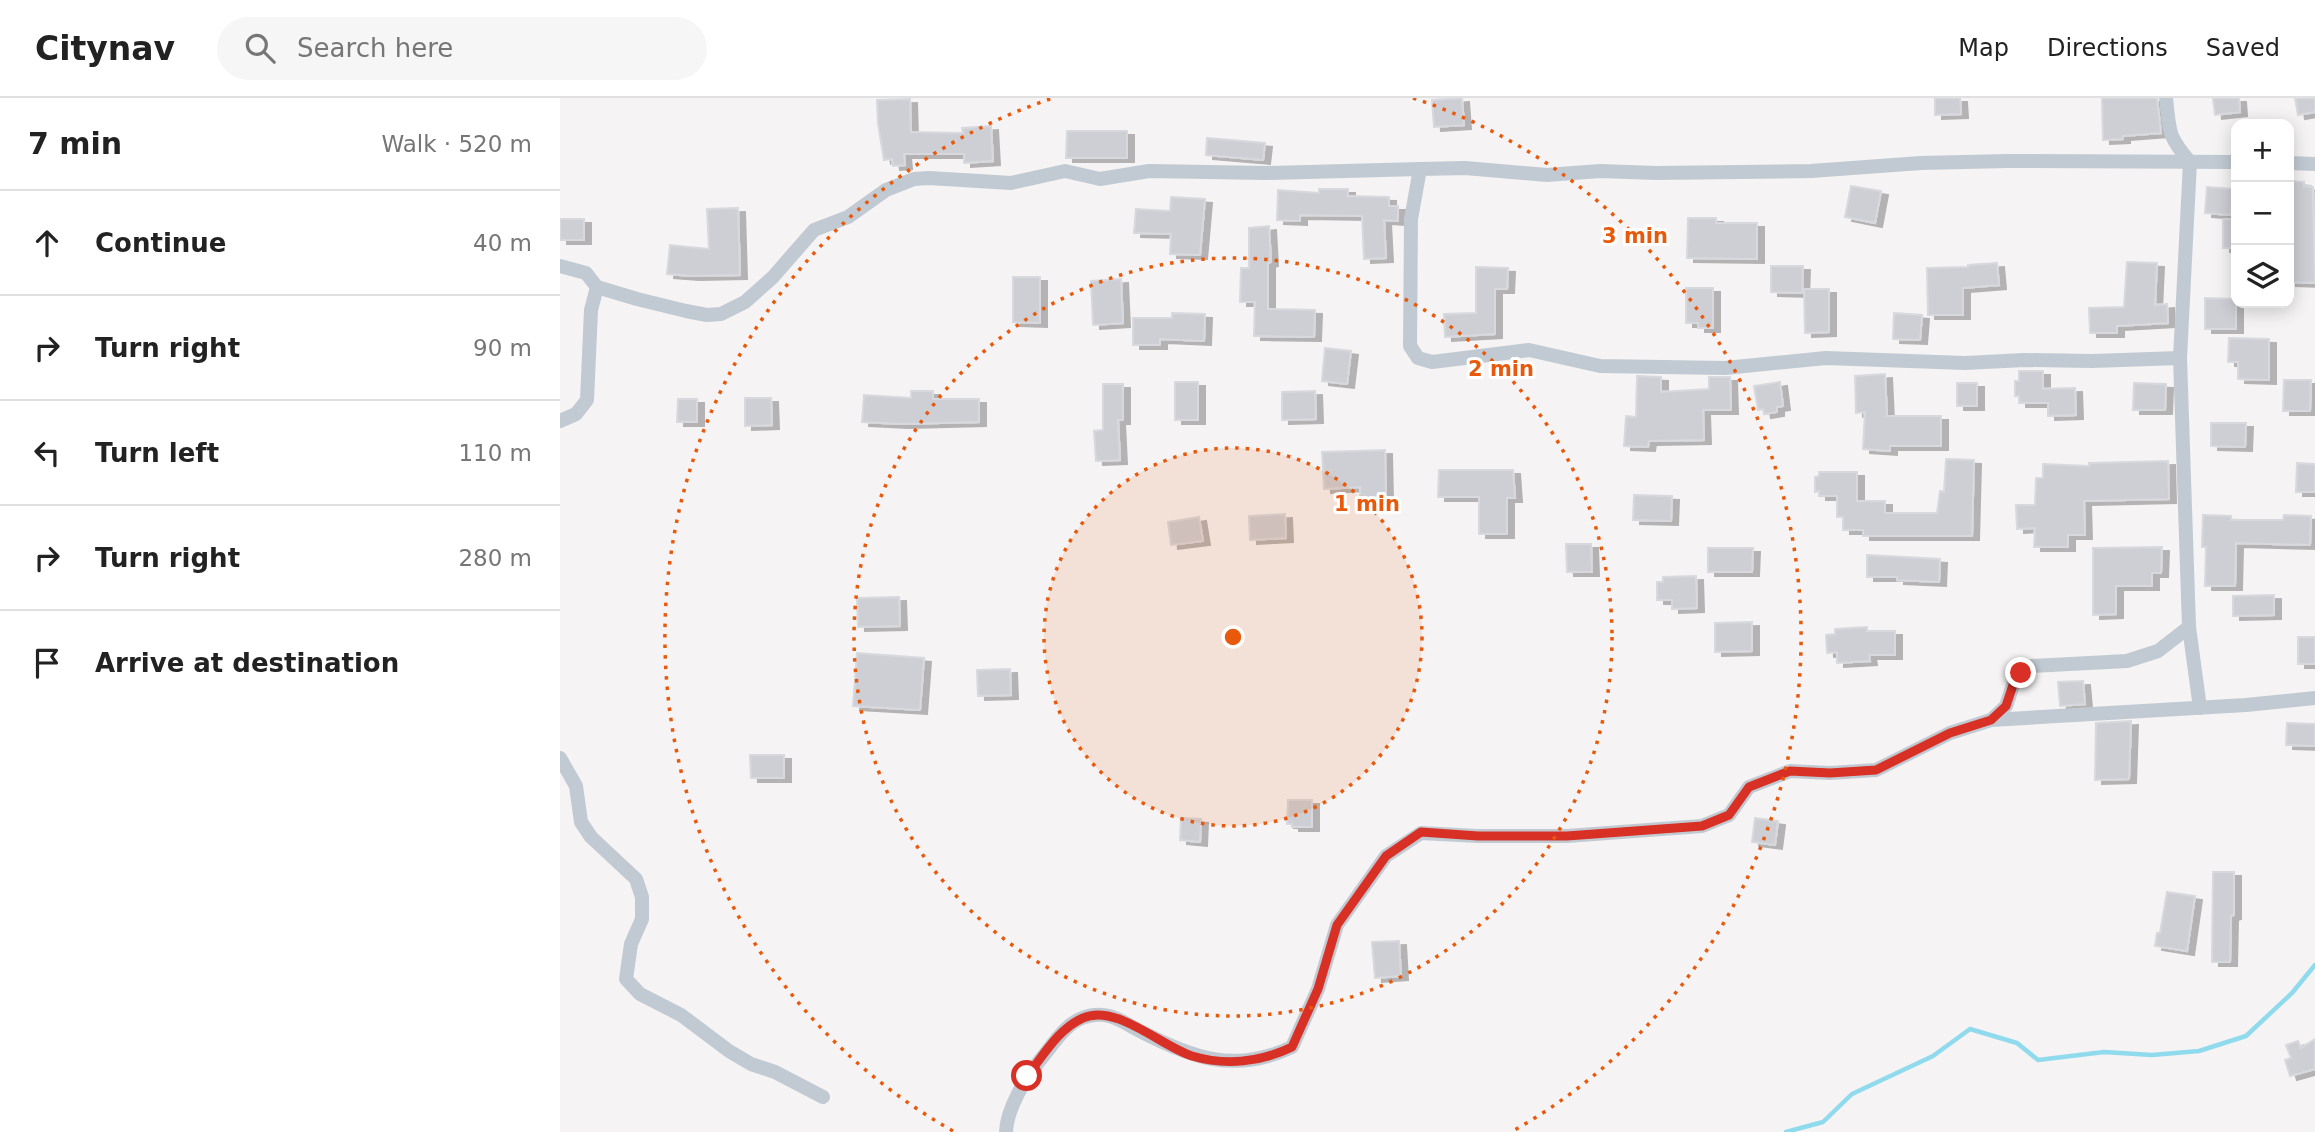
<!DOCTYPE html>
<html lang="en">
<head>
<meta charset="utf-8">
<style>
	:root { --surface:#fff; --page:#f6f6f6; --text:#222; --muted:#767676; --line:#e0e0e0 }
	body { margin:0; font-family:"DejaVu Sans",sans-serif; background:var(--page); color:var(--text) }
	.controls { position:absolute; right:21px; top:21px; display:grid; overflow:hidden; border-radius:14px; box-shadow:0 4px 18px #0003 }
	.controls button { width:63px; height:63px; display:grid; place-items:center; padding:0; border:0; border-bottom:2px solid var(--line); background:var(--surface); color:var(--text); font:35px sans-serif }
	.stop { position:absolute; width:21px; height:21px; margin:-16px; border:5px solid #d93025; border-radius:50%; background:#fff }
	.stop.end { background:#d93025; border-color:#fff; box-shadow:0 2px 7px #0008 }
	.list { margin:0; padding:0; list-style:none }
	h2 { display:flex; justify-content:space-between; align-items:center; height:91px; margin:0; padding:0 28px; font-size:30px }
	h2 small { font-size:23px; font-weight:400; color:var(--muted) }
	.list li { display:grid; grid-template-columns:46px 1fr auto; gap:21px; align-items:center; box-sizing:border-box; height:105px; padding:0 28px; border-top:2px solid var(--line) }
	.list b { display:block; font-size:26px; white-space:nowrap }
	.list em { font-size:23px; font-style:normal; color:var(--muted) }
	.icon { flex:none; width:38px; height:38px; fill:none; stroke:currentColor; stroke-width:2; stroke-linecap:round; stroke-linejoin:round }
	.map { position:relative; flex:none; width:1755px; height:1034px; overflow:hidden }
	header { display:flex; align-items:center; gap:42px; box-sizing:border-box; height:98px; padding:0 35px; background:var(--surface); border-bottom:2px solid var(--line) }
	header strong { font-size:33px }
	nav { display:flex; gap:38px; margin-inline-start:auto; font-size:24px }
	.search { width:490px; height:63px; background:var(--page); display:flex; align-items:center; gap:18px; box-sizing:border-box; padding:0 24px; border-radius:38px; color:var(--muted); font-size:26px }
	main { display:flex }
	aside { flex:1; background:var(--surface) }
	.map>svg:first-child { display:block }
	.lines { fill:none; stroke-linecap:round; stroke-linejoin:round }
	.stream { stroke:#90daee; stroke-width:4.5 }
	.building { fill:#cdcfd5; stroke:#d7d9de; stroke-width:2; filter:url(#shadow) }
	.minor { stroke:#c1cad2; stroke-width:14 }
	.route { stroke:#d93025; stroke-width:9 }
	.ring { fill:none; stroke:#e8590c; stroke-width:3.5; stroke-dasharray:3.5 7 }
	.centre { fill:#e8590c; stroke:#fff; stroke-width:3.5 }
	.ring-label { font-size:21px; text-anchor:middle; font-weight:bold; fill:#e8590c; stroke:#fff; stroke-width:6; stroke-linejoin:round; paint-order:stroke }
</style>
</head>
<body>
<header>
<strong>Citynav</strong>
<div class="search"><svg class="icon" aria-label="search" viewBox="0 0 24 24"><circle cx="10" cy="10" r="6"/><path d="M15 15l6 6"/></svg>Search here</div>
<nav><a>Map</a><a>Directions</a><a>Saved</a></nav>
</header>
<main>
<aside>
<h2>7 min<small>Walk · 520 m</small></h2>
<ul class="list">
<li><svg class="icon" aria-label="ahead" viewBox="0 0 24 24"><path d="M12 20V5M6 11l6-6 6 6"/></svg><div><b>Continue</b></div><em>40 m</em></li>
<li><svg class="icon" aria-label="right" viewBox="0 0 24 24"><path d="M7 20v-9h11M14 6l5 5-5 5"/></svg><div><b>Turn right</b></div><em>90 m</em></li>
<li><svg class="icon" aria-label="left" viewBox="0 0 24 24"><path d="M17 20v-9H6M10 6l-5 5 5 5"/></svg><div><b>Turn left</b></div><em>110 m</em></li>
<li><svg class="icon" aria-label="right" viewBox="0 0 24 24"><path d="M7 20v-9h11M14 6l5 5-5 5"/></svg><div><b>Turn right</b></div><em>280 m</em></li>
<li><svg class="icon" aria-label="arrive" viewBox="0 0 24 24"><path d="M6 21V4h12l-3 4 3 4H6"/></svg><div><b>Arrive at destination</b></div></li>
</ul>
</aside>
<div class="map">
<svg width="1755" height="1034" viewBox="0 0 1755 1034">
	<defs>
		<filter id="shadow"><feDropShadow dx="7" dy="4" stdDeviation="0" flood-color="#0004"/></filter>
	</defs>
	<rect width="100%" height="100%" fill="#f5f3f3"/>
	<g class="lines">
		<polyline class="stream" points="1226,1034 1263,1024 1292,996 1373,958 1410,931 1457,945 1478,962 1544,954 1592,957 1639,953 1686,938 1732,895 1755,867"/>
	</g>
	<g class="building">
		<polygon points="902,0 904,27 874,29 872,2"/>
		<polygon points="1375,0 1400,0 1401,16 1375,17"/>
		<polygon points="1542,0 1597,0 1601,35 1563,38 1563,41 1543,42"/>
		<polygon points="1653,0 1679,0 1680,14 1655,17"/>
		<polygon points="1735,0 1755,0 1755,14 1738,17"/>
		<polygon points="350,1 351,34 403,35 402,30 431,28 433,63 404,65 404,56 344,56 345,67 333,68 332,61 324,62 318,26 317,2"/>
		<polygon points="507,33 567,33 567,60 506,60"/>
		<polygon points="647,40 705,45 703,62 646,57"/>
		<polygon points="1730,83 1744,84 1744,88 1753,89 1755,185 1729,184"/>
		<polygon points="1291,88 1321,93 1315,125 1285,119"/>
		<polygon points="1647,89 1674,91 1671,117 1645,115"/>
		<polygon points="759,91 788,91 788,98 829,99 829,108 838,108 838,123 824,122 826,160 804,161 802,118 740,117 740,123 717,122 718,92 759,95"/>
		<polygon points="611,99 645,101 640,157 610,156 611,136 574,135 576,111 610,113"/>
		<polygon points="178,110 180,177 132,178 107,176 110,147 149,151 147,111"/>
		<polygon points="1128,120 1156,120 1156,125 1197,125 1197,161 1127,160"/>
		<rect x="0" y="121" width="24" height="21"/>
		<rect x="1663" y="121" width="13" height="29"/>
		<polygon points="709,128 711,164 708,165 708,211 755,212 754,239 694,238 695,204 680,204 681,170 689,170 689,130"/>
		<polygon points="1567,164 1597,165 1595,207 1607,206 1608,225 1557,228 1557,235 1530,235 1529,210 1564,209"/>
		<polygon points="1437,165 1439,187 1403,190 1403,217 1368,217 1367,170 1408,169 1408,167"/>
		<polygon points="1211,168 1243,168 1242,195 1211,194"/>
		<polygon points="916,169 948,170 947,191 935,191 935,236 885,239 884,216 916,215"/>
		<polygon points="453,179 480,179 480,225 453,224"/>
		<polygon points="561,181 563,225 533,227 531,183"/>
		<polygon points="1126,190 1153,190 1153,230 1138,230 1138,225 1126,225"/>
		<polygon points="1244,191 1269,191 1269,234 1245,235"/>
		<polygon points="1645,200 1676,201 1676,231 1645,231"/>
		<polygon points="612,215 645,216 644,243 600,241 600,247 573,247 573,220 612,220"/>
		<polygon points="1334,215 1362,217 1360,242 1333,241"/>
		<polygon points="1669,240 1709,241 1709,282 1678,281 1678,264 1668,264"/>
		<polygon points="765,250 791,253 787,286 762,283"/>
		<polygon points="1459,273 1483,273 1483,291 1515,290 1516,317 1488,318 1488,305 1459,305 1459,298 1455,298 1455,283 1459,283"/>
		<polygon points="1325,276 1327,318 1381,318 1381,348 1330,348 1330,353 1303,351 1305,314 1296,315 1295,278"/>
		<polygon points="1077,278 1101,279 1101,294 1149,291 1149,279 1170,279 1171,312 1143,312 1144,342 1089,343 1088,349 1064,348 1066,318 1076,319"/>
		<polygon points="1724,282 1751,282 1750,313 1723,313"/>
		<rect x="615" y="284" width="23" height="38"/>
		<polygon points="1220,284 1223,308 1217,309 1217,314 1204,316 1203,311 1198,312 1194,288"/>
		<rect x="1397" y="285" width="20" height="23"/>
		<polygon points="1574,285 1606,286 1605,312 1573,312"/>
		<polygon points="543,286 563,286 563,322 558,322 560,362 536,363 534,333 543,332"/>
		<polygon points="351,293 373,293 373,301 419,301 419,324 341,326 302,324 304,297 351,300"/>
		<polygon points="755,293 756,321 722,322 722,294"/>
		<polygon points="185,300 211,300 212,327 185,328"/>
		<polygon points="118,301 137,301 137,324 117,324"/>
		<polygon points="1651,325 1686,325 1685,349 1651,348"/>
		<polygon points="825,352 826,399 800,400 800,389 764,391 762,354"/>
		<polygon points="1386,361 1414,362 1412,438 1303,438 1303,432 1283,432 1283,419 1277,419 1277,398 1259,398 1259,393 1255,394 1255,379 1259,378 1259,374 1297,374 1297,403 1325,403 1325,415 1377,415 1380,393 1384,394"/>
		<polygon points="1608,363 1609,401 1524,403 1525,437 1508,437 1508,449 1474,449 1475,430 1457,431 1456,407 1475,407 1476,380 1483,380 1483,366 1529,368 1529,365"/>
		<polygon points="1737,365 1755,366 1755,394 1736,394"/>
		<polygon points="879,372 953,372 955,400 947,400 947,436 919,436 919,399 878,399"/>
		<polygon points="1074,397 1112,398 1111,423 1073,422"/>
		<polygon points="725,416 726,440 690,442 689,418"/>
		<polygon points="1643,417 1671,418 1671,422 1723,422 1724,417 1751,418 1750,447 1676,445 1675,488 1645,488 1646,449 1642,449"/>
		<polygon points="639,419 643,443 611,447 608,424"/>
		<polygon points="1006,446 1031,446 1032,474 1007,474"/>
		<polygon points="1602,449 1601,475 1592,475 1592,488 1556,488 1556,516 1533,517 1533,450"/>
		<polygon points="1148,450 1193,450 1192,474 1148,474"/>
		<polygon points="1307,457 1380,461 1379,484 1337,482 1337,479 1307,479"/>
		<polygon points="1136,478 1137,510 1112,511 1112,502 1097,502 1097,484 1103,484 1103,479"/>
		<polygon points="1714,497 1714,517 1673,518 1673,498"/>
		<polygon points="339,499 340,528 298,529 297,500"/>
		<polygon points="1192,524 1192,553 1155,554 1155,525"/>
		<polygon points="1307,529 1307,533 1335,533 1335,557 1309,557 1310,563 1277,565 1277,554 1267,555 1266,537 1275,536 1275,531"/>
		<rect x="1738" y="539" width="17" height="27"/>
		<polygon points="297,555 364,560 360,612 293,608"/>
		<polygon points="450,571 451,597 418,598 417,572"/>
		<polygon points="1523,583 1525,606 1500,608 1498,584"/>
		<polygon points="1571,623 1569,681 1535,682 1536,625"/>
		<polygon points="1727,625 1755,626 1755,648 1726,647"/>
		<polygon points="190,657 224,657 224,680 191,680"/>
		<polygon points="728,702 752,702 752,729 732,729 732,726 727,726"/>
		<polygon points="621,720 641,721 640,744 620,742"/>
		<polygon points="1195,720 1218,723 1215,747 1192,744"/>
		<polygon points="1653,774 1674,774 1674,817 1671,818 1670,864 1652,864"/>
		<polygon points="1607,794 1635,798 1627,853 1595,848 1597,835 1600,835"/>
		<polygon points="839,843 841,878 815,880 812,844"/>
		<polygon points="1755,941 1755,971 1730,978 1725,962 1731,960 1726,947 1738,943 1741,950"/>
	</g>
	<g class="lines">
		<g class="minor">
			<path d="M 1606,0 C 1610,34 1607,37 1630,64 L 1620,260"/>
			<polyline points="1729,65 1755,66"/>
			<polyline points="0,168 26,175 37,189 77,201 126,213 147,217 161,216 185,204 213,179 254,132 288,119 326,92 354,81 369,80 451,85 505,73 540,81 589,73 706,75 860,71"/>
			<polyline points="0,323 16,316 27,302 31,212 37,189"/>
			<polyline points="1629,529 1640,610"/>
			<polyline points="1431,622 1686,607 1755,600"/>
			<polyline points="0,660 16,688 21,724 31,739 76,781 82,799 82,821 71,846 66,881 80,896 121,917 169,953 191,966 215,974 263,999"/>
			<path d="M 446,1034 C 447,1010 465,981 480,962 C 492,948 506,924 525,919 C 548,912 561,923 580,933 C 632,960 675,976 732,949 L 758,891 L 777,827 L 826,758 L 861,735 L 918,738 L 1007,738 L 1142,728 L 1169,717 L 1189,689 L 1230,673 L 1270,675 L 1316,672 L 1390,635 L 1431,622 L 1446,608 L 1453,587 L 1461,575 L 1471,568 L 1567,563 L 1598,553 L 1629,529 L 1620,260 L 1532,263 L 1464,262 L 1405,265 L 1266,260 L 1165,270 L 1040,268 L 969,252 L 872,264 L 858,260 L 850,248 L 851,121 L 860,71 L 905,70 L 987,77 L 1040,73 L 1096,75 L 1251,73 L 1361,65 L 1447,63 L 1676,64"/>
		</g>
	</g>
	<g class="lines">
		<path class="route" d="M 467,978 C 483,958 499,930 523,920 C 555,905 601,948 632,958 C 666,968 701,964 732,949 L 758,891 L 777,827 L 826,758 L 861,734 L 918,738 L 1007,738 L 1142,728 L 1169,717 L 1189,689 L 1230,673 L 1270,675 L 1316,672 L 1390,635 L 1431,622 L 1446,608 L 1453,587 L 1461,575"/>
	</g>
	<circle cx="673" cy="539" r="189" fill="#e8590c" fill-opacity=".12"/>
	<g class="ring">
		<circle cx="673" cy="539" r="189"/>
		<circle cx="673" cy="539" r="379"/>
		<path d="M393 1033A568 568 0 0 1 493 0M853 0A568 568 0 0 1 953 1033"/>
	</g>
	<circle cx="673" cy="539" r="10" class="centre"/>
	<g class="ring-label">
		<text x="1075" y="145">3 min</text>
		<text x="941" y="278">2 min</text>
		<text x="807" y="413">1 min</text>
	</g>
</svg>
<div class="controls">
<button>+</button>
<button>−</button>
<button><svg class="icon" aria-label="layers" viewBox="0 0 24 24"><path d="M12 4l9 5-9 5-9-5zM3 14l9 5 9-5"/></svg></button>
</div>
<div class="stop" style="left:467px;top:978px"></div>
<div class="stop end" style="left:1461px;top:575px"></div>
</div>
</main>
</body>
</html>
